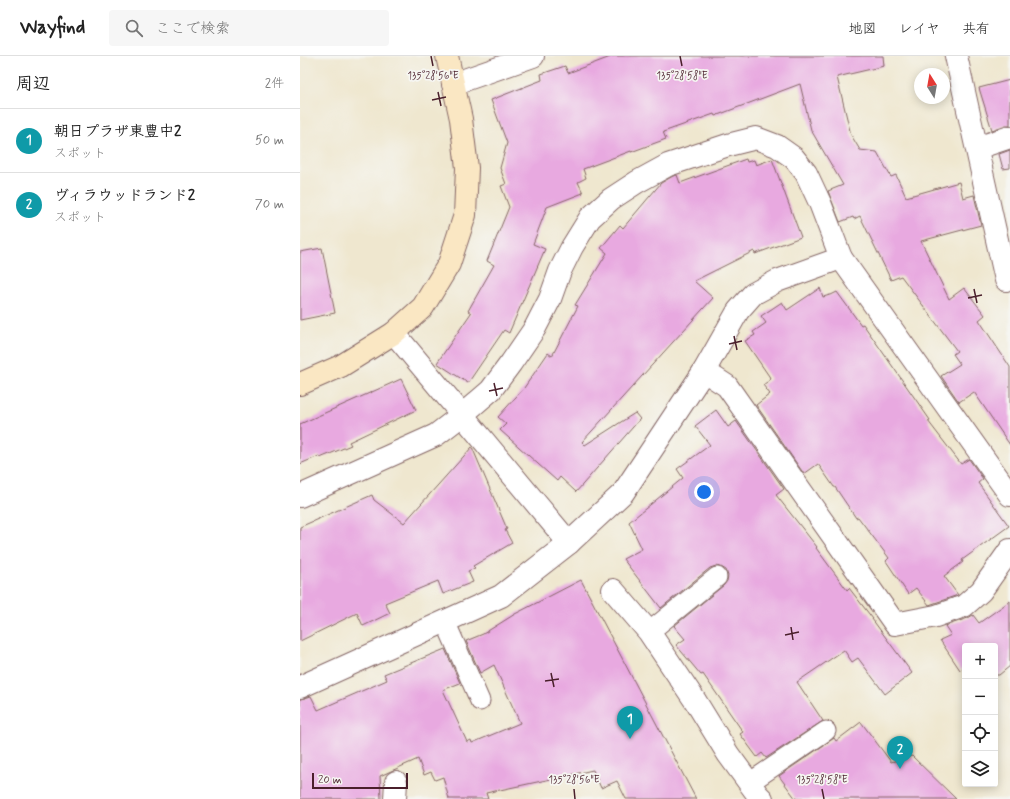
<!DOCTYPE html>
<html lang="ja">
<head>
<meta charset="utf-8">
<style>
	:root { --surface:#fff; --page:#f6f6f6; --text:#222; --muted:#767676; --line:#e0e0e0; --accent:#c8321e }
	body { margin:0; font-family:Mynerve,"Klee One",sans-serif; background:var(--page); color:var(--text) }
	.controls { position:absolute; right:12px; bottom:12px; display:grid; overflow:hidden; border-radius:4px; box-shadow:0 2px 10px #0003 }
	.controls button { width:36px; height:36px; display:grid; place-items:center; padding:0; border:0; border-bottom:1px solid var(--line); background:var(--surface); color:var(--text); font:20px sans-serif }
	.compass { position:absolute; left:614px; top:12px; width:36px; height:36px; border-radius:50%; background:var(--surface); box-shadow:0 2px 10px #0003; rotate:349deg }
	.scale { position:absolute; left:12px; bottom:10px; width:96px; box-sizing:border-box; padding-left:4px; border:2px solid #4a1f2b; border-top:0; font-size:11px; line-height:14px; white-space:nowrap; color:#4a1f2b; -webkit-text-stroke:3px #f6f6f2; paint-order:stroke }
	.you { position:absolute; left:404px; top:436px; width:14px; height:14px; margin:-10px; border:3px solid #fff; border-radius:50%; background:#1a73e8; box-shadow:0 0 0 6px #1a73e833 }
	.badge { display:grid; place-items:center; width:26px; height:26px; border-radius:50%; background:var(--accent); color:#fff; font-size:13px; font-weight:700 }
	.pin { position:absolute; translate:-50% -33px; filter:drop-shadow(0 1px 2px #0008) }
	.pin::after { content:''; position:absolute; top:21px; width:14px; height:12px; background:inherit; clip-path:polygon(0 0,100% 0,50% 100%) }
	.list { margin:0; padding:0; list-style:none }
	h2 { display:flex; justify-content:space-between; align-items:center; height:52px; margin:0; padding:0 16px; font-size:17px }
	h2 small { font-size:13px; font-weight:400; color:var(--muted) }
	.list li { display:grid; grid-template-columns:26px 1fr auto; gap:12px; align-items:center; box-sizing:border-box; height:64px; padding:0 16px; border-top:1px solid var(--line) }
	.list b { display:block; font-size:15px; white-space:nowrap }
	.list p { margin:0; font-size:13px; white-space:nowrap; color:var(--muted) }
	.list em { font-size:13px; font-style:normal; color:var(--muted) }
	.icon { flex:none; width:22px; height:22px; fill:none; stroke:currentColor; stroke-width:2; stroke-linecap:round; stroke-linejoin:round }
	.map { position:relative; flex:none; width:710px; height:743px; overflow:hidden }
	header { display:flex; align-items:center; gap:24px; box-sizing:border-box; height:56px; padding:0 20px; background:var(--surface); border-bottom:1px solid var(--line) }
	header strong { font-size:19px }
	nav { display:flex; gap:22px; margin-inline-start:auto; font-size:14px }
	.search { width:280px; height:36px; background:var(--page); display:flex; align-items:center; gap:10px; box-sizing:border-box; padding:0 14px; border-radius:4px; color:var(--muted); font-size:15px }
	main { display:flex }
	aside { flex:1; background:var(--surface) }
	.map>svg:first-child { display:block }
	.building { fill:#e8a9e0 }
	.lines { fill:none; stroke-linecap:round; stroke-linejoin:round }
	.lane-casing { stroke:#846564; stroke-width:21 }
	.street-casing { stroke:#846564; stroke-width:24 }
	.secondary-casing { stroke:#846564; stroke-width:24 }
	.lane { stroke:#fff; stroke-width:19 }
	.street { stroke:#fff; stroke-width:22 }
	.secondary { stroke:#fae7c3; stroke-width:22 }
	.ticks { fill:none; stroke:#4a1f2b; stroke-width:1.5 }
	.ticks-label { font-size:10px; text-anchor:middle; fill:#4a1f2b; stroke:#f6f6f2; stroke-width:3.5; stroke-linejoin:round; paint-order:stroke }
</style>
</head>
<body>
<header>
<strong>Wayfind</strong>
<div class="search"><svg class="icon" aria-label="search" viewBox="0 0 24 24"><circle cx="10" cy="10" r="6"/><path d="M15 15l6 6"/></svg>ここで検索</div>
<nav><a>地図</a><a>レイヤ</a><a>共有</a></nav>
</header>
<main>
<aside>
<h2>周辺<small>2件</small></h2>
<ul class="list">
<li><span class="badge" style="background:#0f9aa8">1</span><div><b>朝日プラザ東豊中2</b><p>スポット</p></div><em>50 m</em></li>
<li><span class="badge" style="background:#0f9aa8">2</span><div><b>ヴィラウッドランド2</b><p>スポット</p></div><em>70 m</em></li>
</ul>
</aside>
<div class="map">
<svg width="710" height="743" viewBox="0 0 710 743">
	<rect width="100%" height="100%" fill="#f6f6f2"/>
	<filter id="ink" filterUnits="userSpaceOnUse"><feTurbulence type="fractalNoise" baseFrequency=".025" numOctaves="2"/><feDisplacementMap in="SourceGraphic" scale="8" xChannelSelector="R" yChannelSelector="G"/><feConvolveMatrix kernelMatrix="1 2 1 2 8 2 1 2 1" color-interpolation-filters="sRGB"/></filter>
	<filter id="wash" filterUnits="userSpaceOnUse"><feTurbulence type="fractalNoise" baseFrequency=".012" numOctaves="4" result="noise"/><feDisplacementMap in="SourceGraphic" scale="16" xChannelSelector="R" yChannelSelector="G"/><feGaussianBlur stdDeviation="0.9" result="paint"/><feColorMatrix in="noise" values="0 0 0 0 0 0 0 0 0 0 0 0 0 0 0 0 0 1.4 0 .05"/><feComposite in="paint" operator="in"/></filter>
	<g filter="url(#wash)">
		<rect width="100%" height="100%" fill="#efe7cf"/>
		<g id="blocks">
			<g class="building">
				<polygon points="313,0 583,0 584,10 537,21 551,79 560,94 577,96 591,121 596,119 606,141 659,126 663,142 674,139 681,169 621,185 649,243 664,232 685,259 679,264 710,311 710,389 674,336 659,346 641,320 660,308 653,298 657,295 601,220 591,224 560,160 554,163 553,161 540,166 528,135 543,129 511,74 500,28 415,60 414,58 363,76 366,83 331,96 331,95 283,113 286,122 278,126 283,137 247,151 233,188 245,193 209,277 204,274 168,327 137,307 171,257 168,255 194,209 187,205 209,151 201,130 206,128 200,112 207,87 191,44 242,24 241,18 265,10 268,17"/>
				<polygon points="710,24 710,69 706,69 692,74 679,32"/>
				<polygon points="710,94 710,112 703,113 699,98"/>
				<polygon points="446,103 447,106 454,104 456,109 472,103 501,181 455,198 454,195 394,225 413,242 282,386 285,389 335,357 340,363 276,436 260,421 257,425 200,374 206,368 198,361 224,332 248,297 252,300 278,250 275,249 307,197 301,192 320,169 323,172 361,127 373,120 377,119 380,127"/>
				<polygon points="22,192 35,257 0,264 0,196"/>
				<polygon points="520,232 523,241 530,239 531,239 537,236 561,269 563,268 630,364 628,365 661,408 669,403 683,423 678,427 709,470 662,504 663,506 644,520 658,539 629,549 616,532 608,538 586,505 589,502 558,461 556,462 535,431 534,431 518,408 504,418 456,349 470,338 463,329 471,323 445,285 455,279 453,276 466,267 461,260 482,246 487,254"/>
				<polygon points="101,323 116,354 49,386 51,389 20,402 19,400 0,408 0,368"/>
				<polygon points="416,354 428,371 436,365 484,433 476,439 517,491 516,492 547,534 549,532 573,563 572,563 612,617 585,638 558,602 552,606 544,594 497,626 523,665 466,702 462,697 457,701 440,678 443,676 403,618 401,619 376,589 385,583 374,570 424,529 427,525 428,520 426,514 421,511 416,510 410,512 361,552 323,503 342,493 329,466 383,422 377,413 410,389 395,370"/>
				<polygon points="172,391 207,473 205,474 212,487 173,510 175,512 168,515 173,526 143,538 138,525 85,547 90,557 63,570 57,557 0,585 0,471 72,439 74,444 104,467"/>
				<polygon points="281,524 396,743 326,743 317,725 301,732 293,714 186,737 188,743 149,743 143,721 135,724 131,716 124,719 118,703 80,720 81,743 0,743 0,643 5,642 11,640 18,654 87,624 84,618 145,593 160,627 143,634 167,686 171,684 172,687 220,667 194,609 180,617 166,585 183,578 215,558"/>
				<polygon points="710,545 710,610 699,619 695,619 695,590 665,590 665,612 660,614 640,584 651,579 645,570 668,562 673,559 679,567"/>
				<polygon points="561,666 591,706 612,700 656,743 496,743 479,720 534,682 536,685"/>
			</g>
		</g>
	</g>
	<g filter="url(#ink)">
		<use href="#blocks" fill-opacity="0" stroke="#846564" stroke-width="1"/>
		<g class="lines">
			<g class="lane-casing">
				<g id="lane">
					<polyline points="145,565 180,645"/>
					<polyline points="349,576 417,521"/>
					<polyline points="449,727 526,675"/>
				</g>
			</g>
			<g class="street-casing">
				<g id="street">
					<polyline points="656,0 706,224"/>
					<polyline points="153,28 233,0"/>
					<polyline points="677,92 710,81"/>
					<polyline points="541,202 710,439"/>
					<polyline points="94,277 269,487"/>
					<polyline points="404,315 427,330 595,568 636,560 664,550 681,535 710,494"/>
					<polyline points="0,440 136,379 162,359 191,334 211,307 235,272 250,243 260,215 272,191 290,162 311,143 337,126 368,109 428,89 456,82 477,90 494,102 506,117 520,147 541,202 477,225 453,238 438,255 404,315 323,437 269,487 201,540 0,631"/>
					<polyline points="313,534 349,576 396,646 428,698 458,739 462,743"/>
					<polyline points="95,743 96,726"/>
				</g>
			</g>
			<g class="secondary-casing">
				<polyline id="secondary" points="0,328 41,310 94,277 123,251 149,208 165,159 167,112 161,63 147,0"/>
			</g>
			<use href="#lane" class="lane"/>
			<use href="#street" class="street"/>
			<use href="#secondary" class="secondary"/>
		</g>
	</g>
	<path class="ticks" d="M 131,0 L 133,10M 380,0 L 382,10M 138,36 L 141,50M 132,44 L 146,41M 674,233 L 677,247M 668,242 L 682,239M 434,280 L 437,294M 429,288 L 442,285M 194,327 L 197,340M 189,335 L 203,332M 491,571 L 493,584M 485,579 L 499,576M 251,617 L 254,631M 245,625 L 259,623M 274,733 L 275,743M 522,733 L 524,743"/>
	<g class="ticks-label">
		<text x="133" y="23">135°28'56"E</text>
		<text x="382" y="23">135°28'58"E</text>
		<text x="274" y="727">135°28'56"E</text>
		<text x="522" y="727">135°28'58"E</text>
	</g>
</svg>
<div class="controls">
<button>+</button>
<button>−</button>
<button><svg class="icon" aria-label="locate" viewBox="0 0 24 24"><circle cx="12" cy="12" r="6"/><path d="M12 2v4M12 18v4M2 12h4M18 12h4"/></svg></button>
<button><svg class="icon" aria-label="layers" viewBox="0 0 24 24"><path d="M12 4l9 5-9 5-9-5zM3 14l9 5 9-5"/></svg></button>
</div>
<svg class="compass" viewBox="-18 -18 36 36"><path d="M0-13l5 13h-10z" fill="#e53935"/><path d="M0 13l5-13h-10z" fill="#767676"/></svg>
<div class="scale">20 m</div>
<div class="you"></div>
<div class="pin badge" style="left:330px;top:683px;background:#0f9aa8">1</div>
<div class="pin badge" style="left:600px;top:713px;background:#0f9aa8">2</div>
</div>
</main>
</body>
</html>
